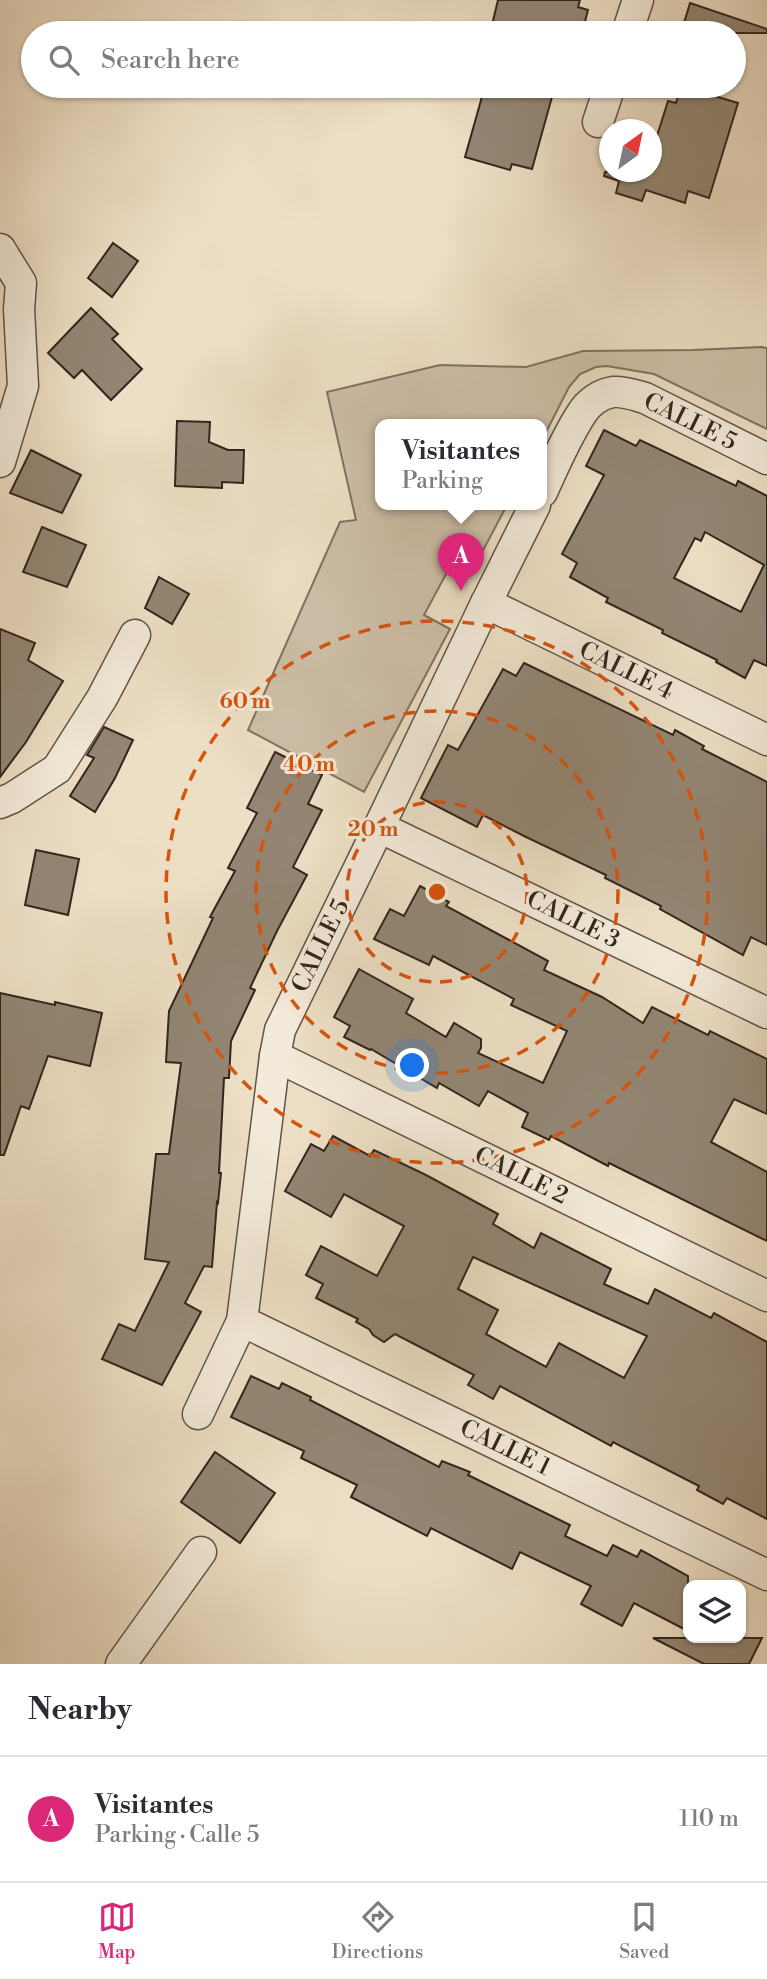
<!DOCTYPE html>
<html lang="en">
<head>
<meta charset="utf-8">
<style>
	:root { --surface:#fff; --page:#f2f2f3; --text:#2b2b33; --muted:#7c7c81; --line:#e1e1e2; --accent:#db2777 }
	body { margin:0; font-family:"Libre Bodoni",serif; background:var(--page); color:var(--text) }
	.controls { position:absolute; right:21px; bottom:21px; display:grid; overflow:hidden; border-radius:14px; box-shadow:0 2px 5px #0004 }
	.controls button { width:63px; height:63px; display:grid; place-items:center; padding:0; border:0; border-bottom:2px solid var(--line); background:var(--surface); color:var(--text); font:35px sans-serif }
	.compass { position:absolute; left:599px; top:119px; width:63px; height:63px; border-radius:50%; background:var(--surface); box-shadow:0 2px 5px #0004; rotate:33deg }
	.you { position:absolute; left:413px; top:1066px; width:24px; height:24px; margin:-18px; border:5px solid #fff; border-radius:50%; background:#1a73e8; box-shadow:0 0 0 10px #1a73e833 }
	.badge { display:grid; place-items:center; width:46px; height:46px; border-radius:50%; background:var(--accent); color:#fff; font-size:23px; font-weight:700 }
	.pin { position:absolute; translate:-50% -58px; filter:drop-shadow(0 2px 4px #0008) }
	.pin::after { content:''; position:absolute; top:37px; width:24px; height:21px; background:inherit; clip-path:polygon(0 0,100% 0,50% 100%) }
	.popup { position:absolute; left:375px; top:419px; width:172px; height:91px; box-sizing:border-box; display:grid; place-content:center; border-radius:14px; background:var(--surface); filter:drop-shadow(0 2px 5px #0005); font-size:23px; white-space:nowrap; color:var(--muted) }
	.popup b { font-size:26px; color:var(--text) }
	.popup::after { content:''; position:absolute; left:50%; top:100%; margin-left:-14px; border:14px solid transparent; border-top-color:var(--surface) }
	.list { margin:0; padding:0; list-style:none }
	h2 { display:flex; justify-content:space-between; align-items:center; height:91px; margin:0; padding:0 28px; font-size:30px }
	h2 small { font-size:23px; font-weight:400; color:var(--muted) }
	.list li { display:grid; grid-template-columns:46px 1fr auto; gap:21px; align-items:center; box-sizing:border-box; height:126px; padding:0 28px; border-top:2px solid var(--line) }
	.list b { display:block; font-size:26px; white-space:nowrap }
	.list p { margin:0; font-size:23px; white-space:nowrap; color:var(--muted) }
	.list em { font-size:23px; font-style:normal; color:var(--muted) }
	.icon { flex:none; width:38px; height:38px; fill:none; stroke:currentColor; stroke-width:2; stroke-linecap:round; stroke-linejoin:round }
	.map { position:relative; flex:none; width:767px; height:1664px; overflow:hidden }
	.search { position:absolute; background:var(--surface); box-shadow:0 2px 5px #0004; left:21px; right:21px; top:21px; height:77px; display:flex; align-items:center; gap:18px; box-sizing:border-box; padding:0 24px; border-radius:38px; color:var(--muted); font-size:26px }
	.sheet { height:217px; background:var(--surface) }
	nav { display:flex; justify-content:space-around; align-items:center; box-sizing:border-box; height:98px; border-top:2px solid var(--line); background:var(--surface); font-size:19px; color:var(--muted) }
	nav a { display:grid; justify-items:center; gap:4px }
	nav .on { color:var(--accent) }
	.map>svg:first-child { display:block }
	.green { fill:#cdbfa8; stroke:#807262; stroke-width:2 }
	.building { fill:#938674; stroke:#32251d; stroke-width:2; fill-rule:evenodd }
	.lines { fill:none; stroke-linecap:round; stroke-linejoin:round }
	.minor-casing { stroke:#615447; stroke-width:33 }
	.minor { stroke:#f3ead9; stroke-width:30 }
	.ring { fill:none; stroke:#d6540e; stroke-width:3.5; stroke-dasharray:12 9 }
	.labels { text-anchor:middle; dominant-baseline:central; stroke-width:6; stroke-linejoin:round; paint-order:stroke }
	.street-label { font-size:24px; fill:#32251d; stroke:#f3ead9 }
	.centre { fill:#d6540e; stroke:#f3ead9; stroke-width:3.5 }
	.ring-label { font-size:21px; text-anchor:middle; font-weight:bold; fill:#d6540e; stroke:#f3ead9; stroke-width:6; stroke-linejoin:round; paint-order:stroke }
</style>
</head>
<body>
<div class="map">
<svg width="767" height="1664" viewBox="0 0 767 1664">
	<rect width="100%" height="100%" fill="#eddfc5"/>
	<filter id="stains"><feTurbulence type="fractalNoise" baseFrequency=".00286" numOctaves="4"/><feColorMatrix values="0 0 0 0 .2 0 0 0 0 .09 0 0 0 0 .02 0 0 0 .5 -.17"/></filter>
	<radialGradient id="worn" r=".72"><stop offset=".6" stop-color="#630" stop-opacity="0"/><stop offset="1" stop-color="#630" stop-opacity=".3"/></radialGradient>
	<polygon class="green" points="761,347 767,348 767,429 654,374 607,366 596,367 580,374 569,387 542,440 542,425 380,425 380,505 507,505 479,558 460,548 424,615 450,629 364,792 248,730 340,522 356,520 327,392 440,365 526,367 583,351 693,350"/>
	<g class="building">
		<polygon points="498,0 580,0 578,7 588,10 582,33 490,33"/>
		<polygon points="690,3 767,29 767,33 681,33"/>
		<polygon points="485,86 555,86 532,169 512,164 510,170 465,157"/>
		<polygon points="681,86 738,103 709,198 688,191 685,203 646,190 642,201 616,193 619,181 604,176 605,172 652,172 652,152 668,101 676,103"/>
		<polygon points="113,243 138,261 112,297 88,278"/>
		<polygon points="91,308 118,334 112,339 142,369 111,400 82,370 74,378 48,353"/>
		<polygon points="177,421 210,422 209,442 228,450 244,450 243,483 222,482 222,488 175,486"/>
		<path d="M 604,430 L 636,446 L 640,440 L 736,486 L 738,481 L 767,496 L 767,666 L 754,660 L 745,678 L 716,662 L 717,660 L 662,633 L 663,630 L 606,602 L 608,598 L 570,577 L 577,563 L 562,554 L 604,475 L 586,466 ZM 705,532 L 764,565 L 741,612 L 674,578 L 695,538 L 701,541 Z"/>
		<polygon points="31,450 81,475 62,513 10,493"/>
		<polygon points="42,527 86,545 67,587 23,572"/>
		<polygon points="159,577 189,594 172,624 145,608"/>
		<polygon points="0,629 35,643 28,660 63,681 26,742 0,777"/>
		<polygon points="524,663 673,735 675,730 704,746 702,749 767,782 767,945 751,937 743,955 660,909 661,906 605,878 606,875 526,837 483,815 477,827 421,798 448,745 458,750 503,669 516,676"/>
		<polygon points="104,727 133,740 115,778 95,812 70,796 94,758 87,755"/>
		<polygon points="275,752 322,775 308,804 322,810 293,867 307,875 277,931 250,988 255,990 231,1041 229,1078 224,1078 219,1173 221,1173 218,1203 217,1202 212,1267 204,1266 185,1303 201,1312 162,1385 102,1359 119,1324 135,1331 169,1262 145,1259 156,1154 169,1154 181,1063 166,1062 169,1011 213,918 210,917 235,871 228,868 257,813 247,808"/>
		<polygon points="36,850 79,859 68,915 25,905"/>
		<polygon points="420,886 449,902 446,906 548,961 544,970 602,997 643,1023 652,1007 708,1035 710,1031 767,1059 767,1114 734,1099 711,1142 767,1172 767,1241 609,1163 608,1166 551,1136 549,1140 522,1127 528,1113 488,1091 479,1106 439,1083 437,1088 371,1049 370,1050 344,1037 350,1026 334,1017 359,969 413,999 406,1013 446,1037 454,1023 481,1039 481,1048 478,1053 543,1083 567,1031 511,1005 514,999 433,956 429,965 374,939 390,909 404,916"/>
		<polygon points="0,993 55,1005 55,1002 102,1013 90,1066 48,1056 29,1109 21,1106 4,1155 0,1155"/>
		<path d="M 333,1136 L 370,1156 L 374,1150 L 426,1175 L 498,1214 L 493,1224 L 534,1248 L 541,1233 L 611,1269 L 604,1284 L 648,1304 L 655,1289 L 711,1318 L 714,1313 L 767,1342 L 767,1519 L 727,1498 L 723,1504 L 697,1490 L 699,1486 L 613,1442 L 611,1446 L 500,1386 L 493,1399 L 468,1385 L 474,1375 L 395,1334 L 384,1342 L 373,1335 L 369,1329 L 356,1322 L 358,1319 L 316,1298 L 323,1284 L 306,1275 L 321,1246 L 377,1276 L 404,1226 L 344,1194 L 331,1217 L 285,1191 L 311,1144 L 324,1151 ZM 473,1257 L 647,1336 L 624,1378 L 559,1343 L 546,1367 L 486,1334 L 498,1310 L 458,1289 Z"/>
		<polygon points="251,1376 279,1389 282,1383 311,1397 310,1400 439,1467 442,1461 470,1472 468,1475 570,1525 565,1536 607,1556 613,1545 637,1557 641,1550 688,1576 688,1631 634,1603 622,1626 581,1604 591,1586 520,1552 512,1569 431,1528 427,1536 351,1497 357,1485 301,1458 304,1451 231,1417"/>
		<polygon points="215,1452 275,1493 240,1543 181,1502"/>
		<polygon points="653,1638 762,1638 749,1664 704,1664"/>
	</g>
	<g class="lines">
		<g class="minor-casing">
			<g id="minor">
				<polyline points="627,33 638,0"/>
				<polyline points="598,122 610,86"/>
				<polyline points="0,249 21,283 19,309 23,386 0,462"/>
				<path d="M 542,492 C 554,466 566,437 582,413 C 588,403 600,394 613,392 C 624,391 634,395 645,398 L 767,459"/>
				<polyline points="486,603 767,740"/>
				<polyline points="0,803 12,798 57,769 102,698 135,635"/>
				<polyline points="379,827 767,1013"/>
				<polyline points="275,1056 767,1296"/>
				<polyline points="242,1321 767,1575"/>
				<polyline points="198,1414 242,1321 275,1056 280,1030 379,827 486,603 535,505"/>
				<polyline points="121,1664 201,1552"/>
			</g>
		</g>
		<use href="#minor" class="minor"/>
	</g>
	<g class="ring">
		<circle cx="437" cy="892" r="90"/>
		<circle cx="437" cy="892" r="181"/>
		<circle cx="437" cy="892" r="271"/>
	</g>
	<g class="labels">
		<g class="street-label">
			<text transform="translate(690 422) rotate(26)">CALLE 5</text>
			<text transform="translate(626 671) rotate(26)">CALLE 4</text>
			<text transform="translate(573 920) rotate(26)">CALLE 3</text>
			<text transform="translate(321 946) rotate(-64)">CALLE 5</text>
			<text transform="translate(521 1176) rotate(26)">CALLE 2</text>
			<text transform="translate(505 1448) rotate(26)">CALLE 1</text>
		</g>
	</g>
	<circle cx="437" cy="892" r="10" class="centre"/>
	<g class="ring-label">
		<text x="245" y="708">60 m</text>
		<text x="309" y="771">40 m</text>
		<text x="373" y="836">20 m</text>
	</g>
	<rect width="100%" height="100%" filter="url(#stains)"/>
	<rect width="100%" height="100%" fill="url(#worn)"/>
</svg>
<div class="controls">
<button><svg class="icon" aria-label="layers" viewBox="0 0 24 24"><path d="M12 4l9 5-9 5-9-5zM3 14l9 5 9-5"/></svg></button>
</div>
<svg class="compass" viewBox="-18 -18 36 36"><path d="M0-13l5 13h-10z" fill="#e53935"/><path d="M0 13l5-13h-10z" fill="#7c7c81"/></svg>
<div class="you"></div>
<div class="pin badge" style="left:461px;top:591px">A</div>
<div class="popup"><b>Visitantes</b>Parking</div>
<div class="search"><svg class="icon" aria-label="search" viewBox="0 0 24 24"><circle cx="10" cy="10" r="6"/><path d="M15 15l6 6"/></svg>Search here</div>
</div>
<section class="sheet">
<h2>Nearby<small></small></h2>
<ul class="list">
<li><span class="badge">A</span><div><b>Visitantes</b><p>Parking · Calle 5</p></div><em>110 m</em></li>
</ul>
</section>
<nav>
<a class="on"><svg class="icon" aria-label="map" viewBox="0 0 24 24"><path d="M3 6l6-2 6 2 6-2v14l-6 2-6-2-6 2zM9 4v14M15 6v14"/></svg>Map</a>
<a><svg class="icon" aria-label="directions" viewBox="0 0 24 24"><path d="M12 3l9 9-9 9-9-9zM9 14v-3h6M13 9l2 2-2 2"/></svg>Directions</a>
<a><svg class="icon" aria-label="saved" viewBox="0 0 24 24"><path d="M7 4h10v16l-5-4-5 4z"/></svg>Saved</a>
</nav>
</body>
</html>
